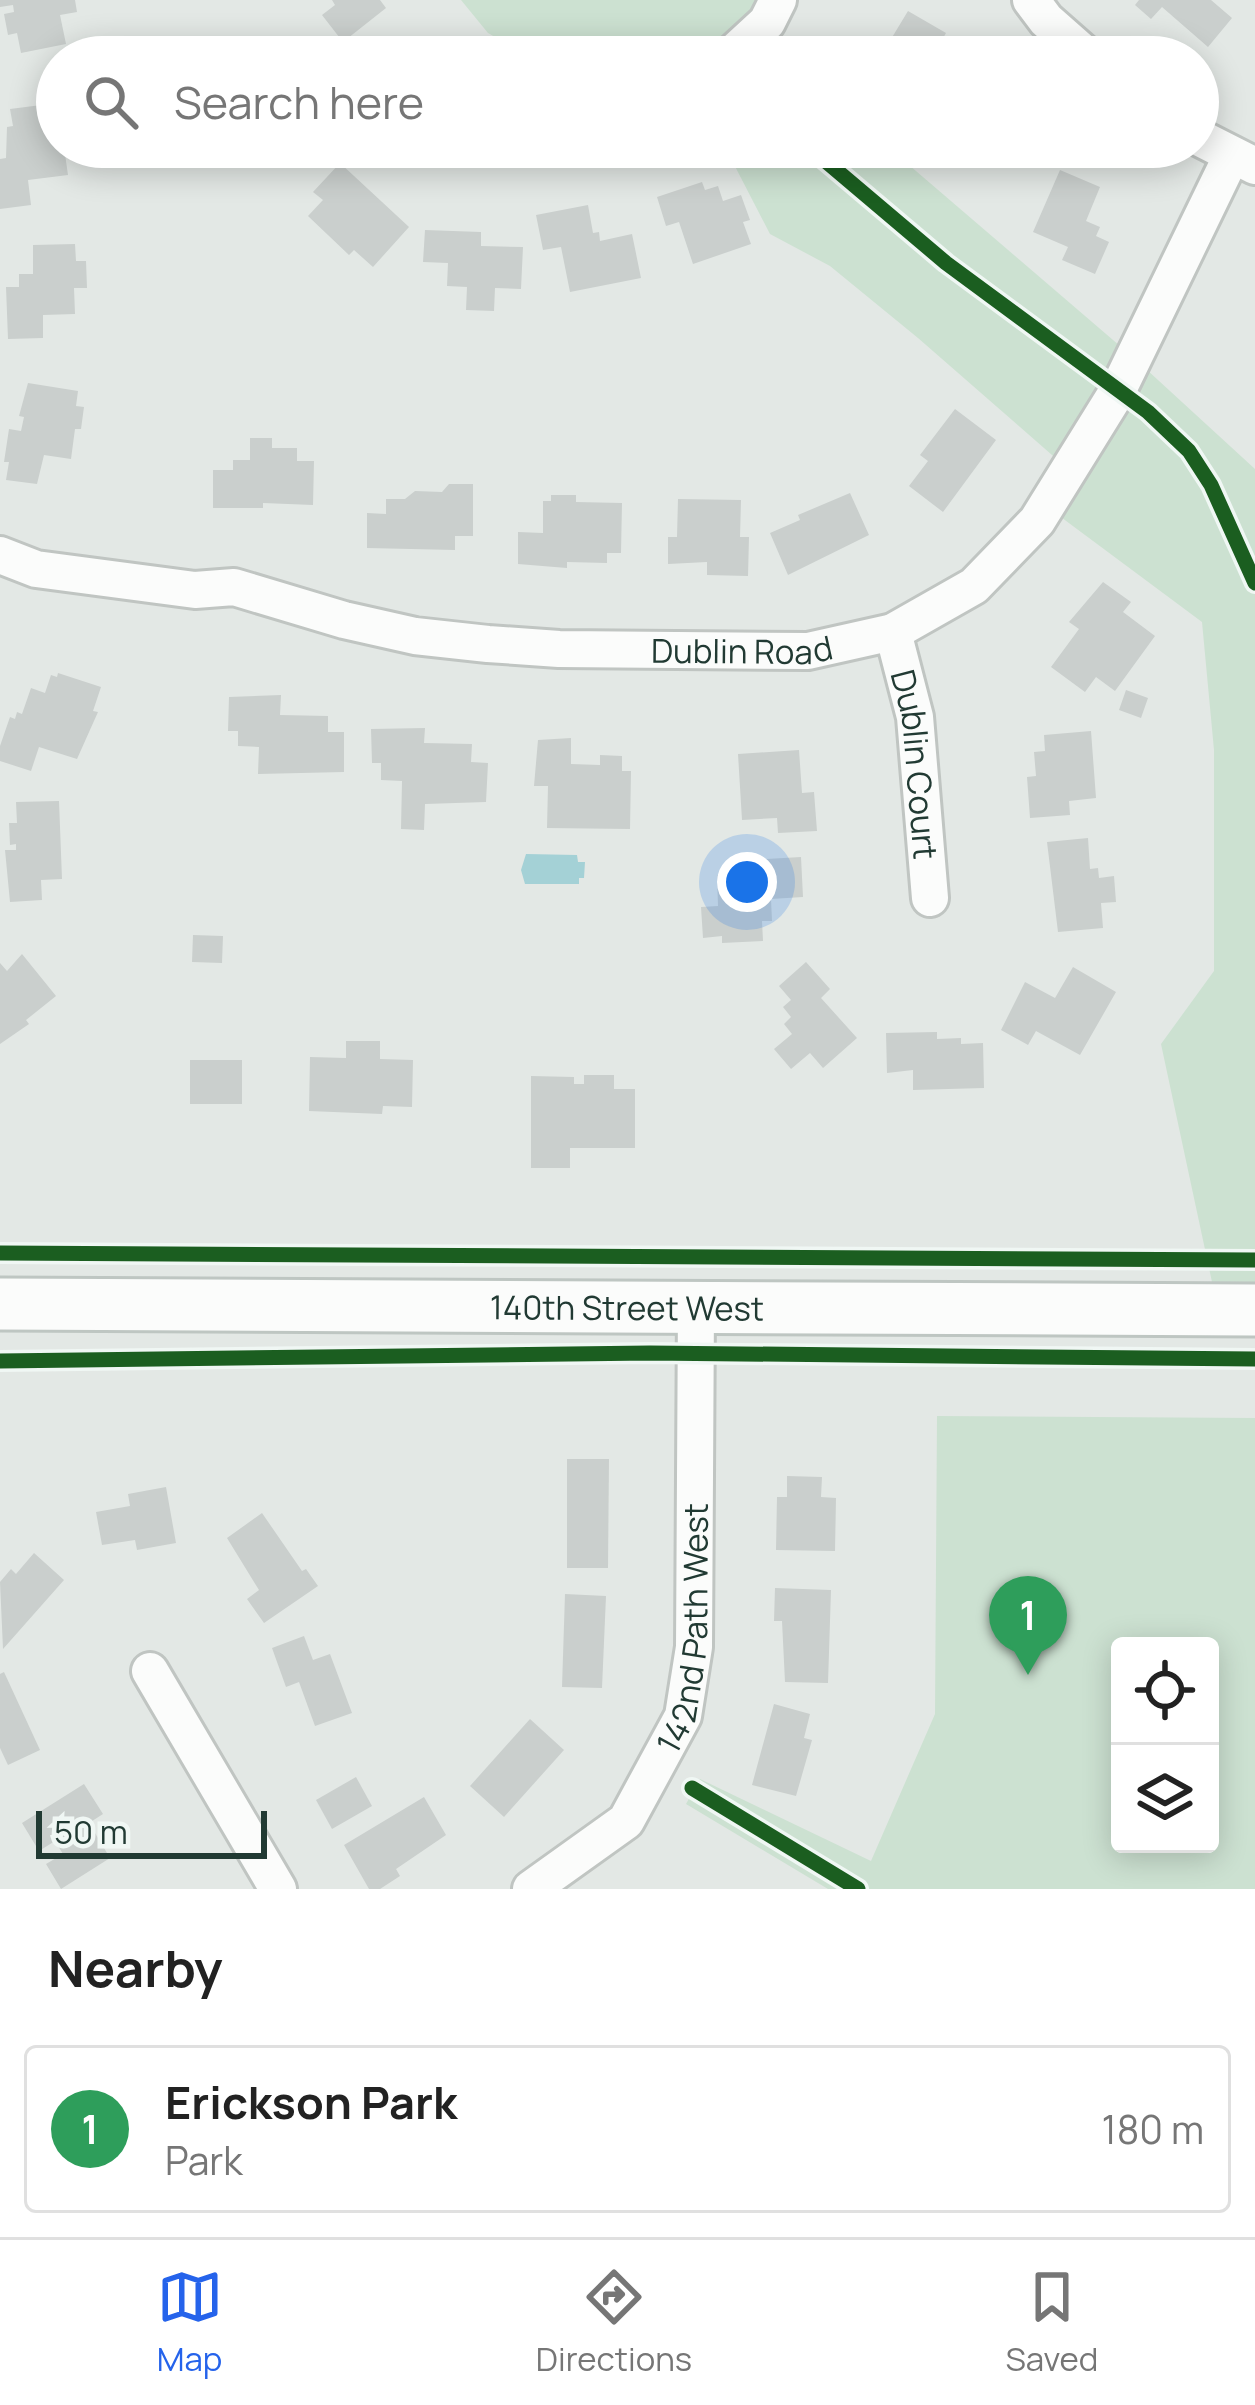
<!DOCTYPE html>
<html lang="en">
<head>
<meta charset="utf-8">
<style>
	:root { --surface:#fff; --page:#f2f2f2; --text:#222; --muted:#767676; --line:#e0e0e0; --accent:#2563eb }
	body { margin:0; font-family:Manrope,sans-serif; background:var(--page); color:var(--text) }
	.controls { position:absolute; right:36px; bottom:36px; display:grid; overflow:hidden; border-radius:12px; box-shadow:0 6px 30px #0003 }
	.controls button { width:108px; height:108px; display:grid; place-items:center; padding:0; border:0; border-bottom:3px solid var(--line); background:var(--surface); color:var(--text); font:60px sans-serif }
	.scale { position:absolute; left:36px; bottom:30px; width:231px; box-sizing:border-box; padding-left:12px; border:6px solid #213a33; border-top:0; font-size:33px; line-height:42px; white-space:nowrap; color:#213a33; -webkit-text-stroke:9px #f0f7f4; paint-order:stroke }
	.you { position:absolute; left:747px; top:882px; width:42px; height:42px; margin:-30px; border:9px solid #fff; border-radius:50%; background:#1a73e8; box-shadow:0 0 0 18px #1a73e833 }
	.badge { display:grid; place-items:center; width:78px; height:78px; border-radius:50%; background:var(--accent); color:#fff; font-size:39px; font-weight:700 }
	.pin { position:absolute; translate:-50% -99px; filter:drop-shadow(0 3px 6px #0008) }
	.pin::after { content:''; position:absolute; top:63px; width:42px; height:36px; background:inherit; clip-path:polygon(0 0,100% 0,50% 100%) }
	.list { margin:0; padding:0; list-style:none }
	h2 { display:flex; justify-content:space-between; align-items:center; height:156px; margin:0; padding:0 48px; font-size:51px }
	h2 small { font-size:39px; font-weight:400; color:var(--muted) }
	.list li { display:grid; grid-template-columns:78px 1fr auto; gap:36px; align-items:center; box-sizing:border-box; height:168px; margin:0 24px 24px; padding:0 24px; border:3px solid var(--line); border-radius:12px }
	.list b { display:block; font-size:45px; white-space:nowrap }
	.list p { margin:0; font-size:39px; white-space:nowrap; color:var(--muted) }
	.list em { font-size:39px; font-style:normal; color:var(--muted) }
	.icon { flex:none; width:66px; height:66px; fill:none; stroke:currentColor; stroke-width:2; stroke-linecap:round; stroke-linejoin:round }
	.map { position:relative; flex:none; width:1255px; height:1889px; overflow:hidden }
	.search { position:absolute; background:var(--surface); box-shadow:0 6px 30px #0003; left:36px; right:36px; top:36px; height:132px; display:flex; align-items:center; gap:30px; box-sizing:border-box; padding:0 42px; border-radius:66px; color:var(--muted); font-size:45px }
	.sheet { height:348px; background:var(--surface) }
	nav { display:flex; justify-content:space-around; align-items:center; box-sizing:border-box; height:168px; border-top:3px solid var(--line); background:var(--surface); font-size:33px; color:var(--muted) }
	nav a { display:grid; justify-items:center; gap:6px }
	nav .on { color:var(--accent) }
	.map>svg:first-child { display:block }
	.green { fill:#cce1d1; fill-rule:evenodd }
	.water { fill:#a4d1d6 }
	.building { fill:#cacfcd }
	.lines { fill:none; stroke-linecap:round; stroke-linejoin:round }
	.street-casing { stroke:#c0c5c2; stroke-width:42 }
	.secondary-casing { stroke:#bec6c2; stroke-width:57 }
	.street { stroke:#fbfcfb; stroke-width:36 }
	.secondary { stroke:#fbfcfb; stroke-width:51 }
	.cycleway-casing { stroke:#f0f7f4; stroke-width:22 }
	.cycleway { stroke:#1b5e20; stroke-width:15 }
	.labels { text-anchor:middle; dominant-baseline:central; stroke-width:9; stroke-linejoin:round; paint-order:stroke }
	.street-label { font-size:33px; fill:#213a33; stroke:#f0f7f4 }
</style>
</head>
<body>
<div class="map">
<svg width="1255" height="1889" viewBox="0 0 1255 1889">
	<rect width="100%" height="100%" fill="#e3e8e5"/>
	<g class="green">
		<polygon points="461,0 778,0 767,22 799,57 530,57 488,33"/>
		<polygon points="725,147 888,147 1134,358 1255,469 1255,1310 1218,1310 1161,1044 1214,971 1214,750 1202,622 1046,506 1068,469 918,338 830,266 770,234"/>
		<path d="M 937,1416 L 1255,1418 L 1255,1889 L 828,1889 L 686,1804 L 700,1779 L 871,1861 L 935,1714 ZM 1210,1646 L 1210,1844 L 1120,1844 L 1120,1646 Z"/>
	</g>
	<polygon class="water" points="526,854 577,855 578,862 585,862 584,878 579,878 579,884 525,884 521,870"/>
	<g class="building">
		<polygon points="0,0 75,0 77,12 60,15 66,44 21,53 17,33 8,35 4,14 14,12 13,5 0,7"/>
		<polygon points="332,0 380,0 386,8 343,42 322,15 335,5"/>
		<polygon points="1139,0 1211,0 1232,18 1208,47 1162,7 1151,19 1135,5"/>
		<polygon points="908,11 946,33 938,47 956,57 882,54"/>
		<polygon points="286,44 325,46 325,57 285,57"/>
		<polygon points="57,103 57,147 64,147 68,175 28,180 31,205 0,209 0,159 6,158 7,127 13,126 10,109"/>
		<polygon points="340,163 409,227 373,267 354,250 349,255 308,216 323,200 313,192"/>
		<polygon points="1060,170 1100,187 1086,221 1100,227 1096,236 1109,242 1095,274 1062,260 1068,247 1033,232"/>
		<polygon points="702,182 705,190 718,186 723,201 741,195 750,220 743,222 751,244 693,264 679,222 666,226 657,197"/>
		<polygon points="588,205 593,233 599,232 600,241 632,234 641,278 570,292 561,247 543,250 536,215"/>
		<polygon points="425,230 481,232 481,246 523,247 521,289 495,288 494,311 466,310 467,287 447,286 448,263 423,262"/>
		<polygon points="75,244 76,261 86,261 87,288 74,288 75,314 43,315 43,338 8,339 6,287 19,287 19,274 33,274 33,245"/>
		<polygon points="28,383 78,391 76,406 84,407 81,429 75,429 71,459 44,455 37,484 6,480 9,462 4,462 9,429 21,431 24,417 19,416"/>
		<polygon points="955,409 996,440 943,512 909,486 928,461 920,455"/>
		<polygon points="250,438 272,438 272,448 297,448 297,461 314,461 313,505 263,503 263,508 213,508 213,470 233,470 233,460 250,460"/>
		<polygon points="449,484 473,484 473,536 455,536 455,550 367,548 367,513 386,514 386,499 405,499 415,491 442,492"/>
		<polygon points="850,493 869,535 788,575 770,533 800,520 798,515"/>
		<polygon points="551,495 576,495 576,502 622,503 621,553 607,553 607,563 567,562 567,568 518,564 518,532 543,533 543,501 551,501"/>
		<polygon points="678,499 741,500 740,537 749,537 748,576 707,575 707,562 668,564 668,537 677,537"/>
		<polygon points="1103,582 1131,602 1123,612 1155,636 1115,691 1096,677 1085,692 1051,667 1079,629 1069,622"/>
		<polygon points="58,673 101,687 93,711 98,712 77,759 39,747 31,771 0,761 0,746 10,717 15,719 17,712 22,714 31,688 45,693 51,675 57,677"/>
		<polygon points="1126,690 1148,698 1141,718 1119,710"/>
		<polygon points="281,695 280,715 328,716 328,732 344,732 344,772 258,774 259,747 238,746 238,731 228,731 229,697"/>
		<polygon points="425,728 424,743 472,744 471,762 488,763 486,802 425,804 424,830 401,829 402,781 381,780 381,763 372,763 371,729"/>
		<polygon points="1091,731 1096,798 1069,801 1070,815 1030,818 1027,777 1036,776 1034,752 1045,751 1044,735"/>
		<polygon points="571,738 571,764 600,765 600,755 622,756 622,771 631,771 630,829 547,828 548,786 534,786 538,740"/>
		<polygon points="799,750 802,793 814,792 817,831 778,833 777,818 742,820 738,754"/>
		<polygon points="59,801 62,879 41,880 42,900 10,902 5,850 16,850 16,844 10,845 9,823 17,823 16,802"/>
		<polygon points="1088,838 1090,869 1098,868 1099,878 1114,876 1116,902 1101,903 1103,928 1058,932 1047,842"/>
		<polygon points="801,857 803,897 771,899 772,921 762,921 763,941 722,943 722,936 703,938 701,907 718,906 717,875 749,874 748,860"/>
		<polygon points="193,935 223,936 222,963 192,962"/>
		<polygon points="22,954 56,996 26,1020 29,1024 0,1044 0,963 7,971"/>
		<polygon points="806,962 830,989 821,998 857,1038 823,1068 810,1053 791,1069 774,1049 792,1034 784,1024 791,1017 783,1007 791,1000 779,986"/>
		<polygon points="1073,967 1116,992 1080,1055 1036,1031 1028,1045 1001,1030 1025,982 1055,998"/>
		<polygon points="937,1032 937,1039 961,1038 961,1044 983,1043 984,1088 913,1090 913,1070 887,1073 886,1033"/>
		<polygon points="346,1041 380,1041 380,1059 413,1060 412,1107 383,1106 382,1114 309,1111 310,1057 346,1058"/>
		<rect x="190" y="1060" width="52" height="44"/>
		<polygon points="584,1075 614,1075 614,1089 635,1089 635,1148 570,1148 570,1168 531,1168 531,1076 574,1077 574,1084 584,1084"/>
		<polygon points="567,1459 609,1459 608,1568 567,1568"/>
		<polygon points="787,1476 822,1477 821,1497 836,1498 835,1551 776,1550 777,1497 787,1497"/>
		<polygon points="166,1487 176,1543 137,1550 135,1540 102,1545 96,1512 130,1506 128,1494"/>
		<polygon points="262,1513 302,1571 306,1569 318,1586 264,1623 247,1599 259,1590 227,1538"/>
		<polygon points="34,1553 64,1580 3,1649 0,1582 11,1569 16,1574"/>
		<polygon points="775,1588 831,1590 828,1683 785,1682 782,1621 774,1621"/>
		<polygon points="565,1594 606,1596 602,1688 562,1687"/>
		<polygon points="304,1636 313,1660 330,1654 352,1713 315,1726 299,1682 286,1687 272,1648"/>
		<polygon points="4,1672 40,1750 8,1765 0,1748 0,1674"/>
		<polygon points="774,1704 810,1714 804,1738 812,1740 796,1796 752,1785"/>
		<polygon points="530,1719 564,1750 504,1817 470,1786"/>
		<polygon points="356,1777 372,1806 332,1829 316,1800"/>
		<polygon points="84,1784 103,1814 89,1823 110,1858 61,1889 46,1864 63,1854 55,1841 39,1851 22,1823"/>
		<polygon points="424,1797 446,1835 396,1869 400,1876 380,1889 369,1889 344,1845"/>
	</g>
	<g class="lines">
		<g class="street-casing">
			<g id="street">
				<polyline points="1031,0 1046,20 1088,57"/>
				<polyline points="729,57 767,22 778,0"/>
				<polyline points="1198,137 1255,166"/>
				<path id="s1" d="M 0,555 L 36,569 L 195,590 L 234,587 L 344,620 L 415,636 L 488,644 L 559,649 L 808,651 L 893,632 L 974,586 L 1037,521 L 1117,392 L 1231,157"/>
				<path id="s2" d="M 893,632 L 915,717 L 930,898"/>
				<polyline points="150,1671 278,1889"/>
				<path id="s3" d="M 531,1889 L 626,1821 L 683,1716 L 694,1647 L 696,1306"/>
			</g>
		</g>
		<g class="secondary-casing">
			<g id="secondary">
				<path id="s4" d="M 0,1304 L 1255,1310"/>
			</g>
		</g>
		<use href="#street" class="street"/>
		<use href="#secondary" class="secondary"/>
		<g class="cycleway-casing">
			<g id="cycleway">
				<polyline points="809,147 946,263 1148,412 1189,451 1211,485 1255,583"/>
				<polyline points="0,1253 1255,1260"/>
				<polyline points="0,1361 650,1353 1255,1359"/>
				<polyline points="692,1788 858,1889"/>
			</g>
		</g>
		<use href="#cycleway" class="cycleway"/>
	</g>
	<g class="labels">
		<g class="street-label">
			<text stroke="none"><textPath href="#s1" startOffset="753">Dublin Road</textPath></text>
			<text stroke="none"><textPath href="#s2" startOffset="135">Dublin Court</textPath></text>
			<text stroke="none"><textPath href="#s4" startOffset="627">140th Street West</textPath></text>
			<text stroke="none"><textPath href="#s3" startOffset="324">142nd Path West</textPath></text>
		</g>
	</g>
</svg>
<div class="controls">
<button><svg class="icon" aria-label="locate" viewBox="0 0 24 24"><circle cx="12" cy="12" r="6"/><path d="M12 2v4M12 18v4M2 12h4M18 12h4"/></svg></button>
<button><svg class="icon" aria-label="layers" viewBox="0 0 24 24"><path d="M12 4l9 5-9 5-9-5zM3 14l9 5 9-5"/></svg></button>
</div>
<div class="scale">50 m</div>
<div class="you"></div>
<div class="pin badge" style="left:1028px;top:1675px;background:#2e9e5b">1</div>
<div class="search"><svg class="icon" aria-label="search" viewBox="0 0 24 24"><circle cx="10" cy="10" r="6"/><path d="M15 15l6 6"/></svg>Search here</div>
</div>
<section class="sheet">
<h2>Nearby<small></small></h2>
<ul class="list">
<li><span class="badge" style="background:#2e9e5b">1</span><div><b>Erickson Park</b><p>Park</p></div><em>180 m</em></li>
</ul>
</section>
<nav>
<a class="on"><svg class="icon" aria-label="map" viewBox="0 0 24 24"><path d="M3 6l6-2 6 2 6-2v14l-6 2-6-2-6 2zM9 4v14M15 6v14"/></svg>Map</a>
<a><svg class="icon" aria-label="directions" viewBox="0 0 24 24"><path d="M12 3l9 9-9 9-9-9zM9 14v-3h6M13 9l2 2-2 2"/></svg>Directions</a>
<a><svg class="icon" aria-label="saved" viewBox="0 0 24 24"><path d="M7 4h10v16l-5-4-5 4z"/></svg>Saved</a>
</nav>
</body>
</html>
